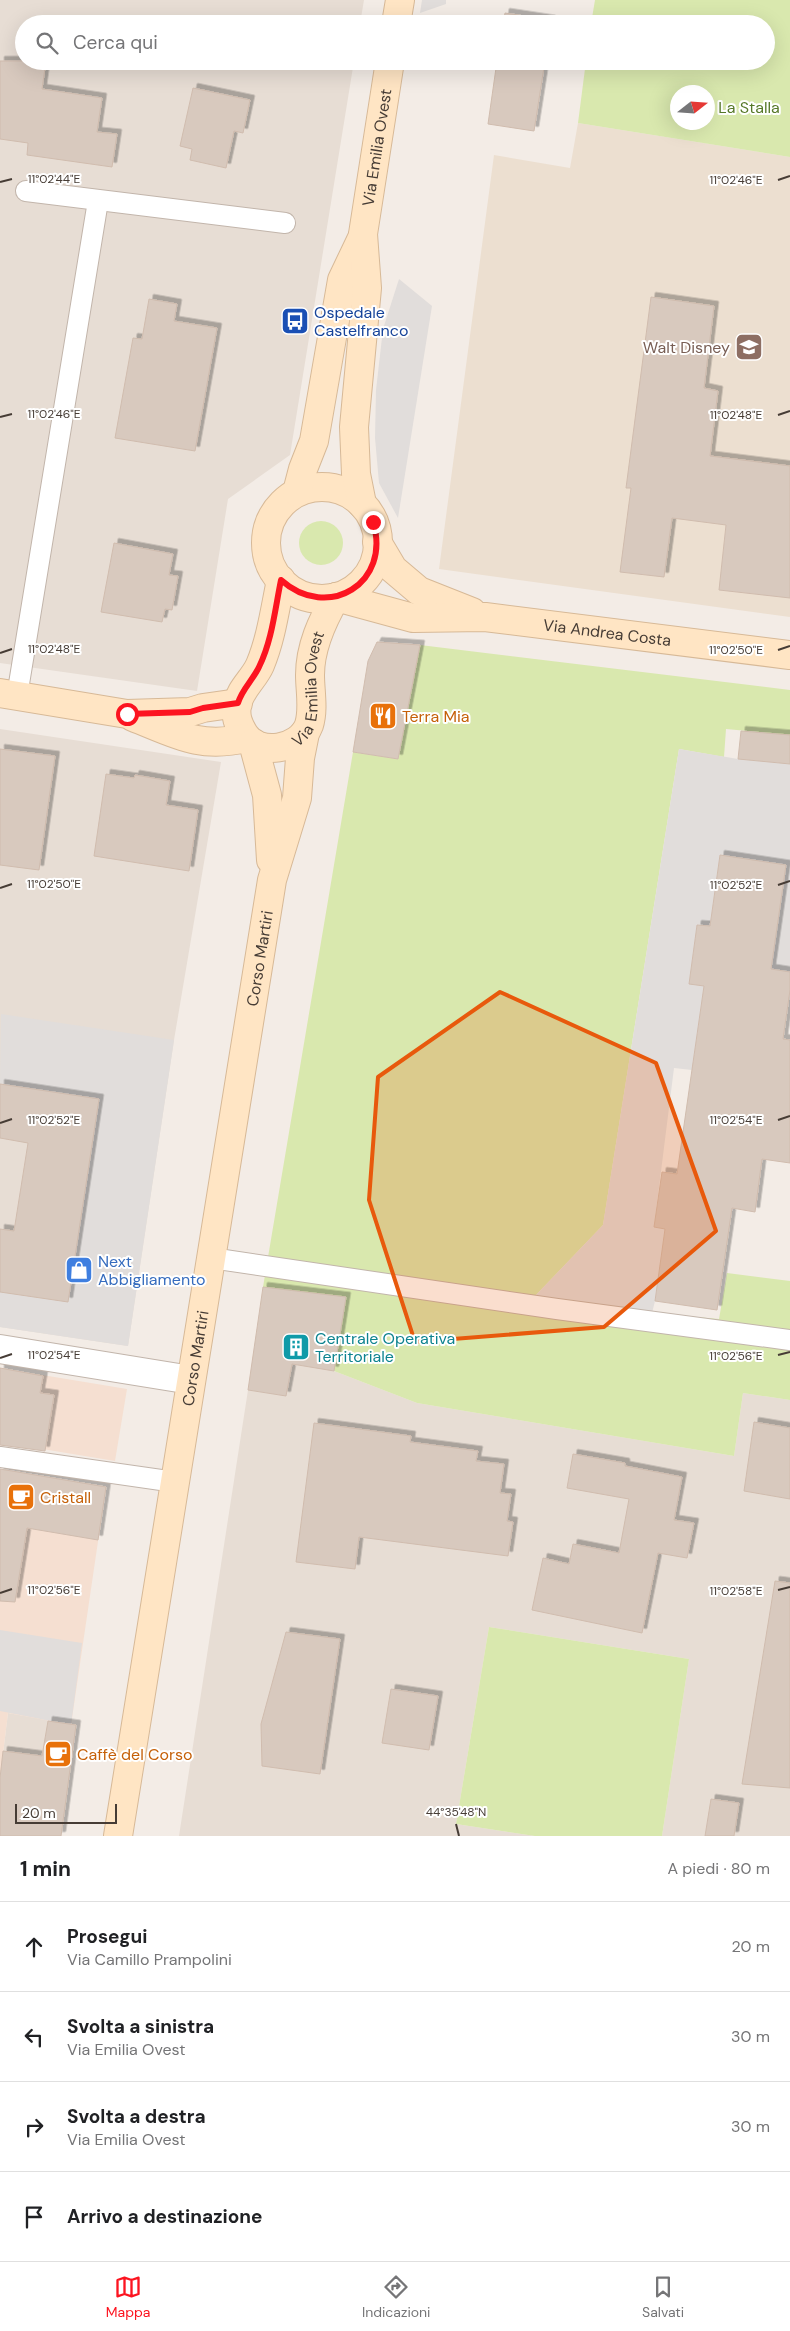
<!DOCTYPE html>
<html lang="it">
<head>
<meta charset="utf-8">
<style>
	:root { --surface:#fff; --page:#f2f2f2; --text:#202124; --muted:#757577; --line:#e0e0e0; --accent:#fc1420 }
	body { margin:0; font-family:"DM Sans",sans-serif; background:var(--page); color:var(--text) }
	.compass { position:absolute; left:670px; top:85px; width:45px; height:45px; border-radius:50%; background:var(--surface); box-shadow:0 5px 20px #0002; rotate:73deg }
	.scale { position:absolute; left:15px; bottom:12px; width:102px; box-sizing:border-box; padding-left:5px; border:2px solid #463c35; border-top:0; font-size:14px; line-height:18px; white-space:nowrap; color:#463c35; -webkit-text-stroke:4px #fff; paint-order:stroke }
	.stop { position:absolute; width:15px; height:15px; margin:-11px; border:4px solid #fc1420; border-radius:50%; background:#fff }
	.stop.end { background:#fc1420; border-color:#fff; box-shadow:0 1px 5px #0008 }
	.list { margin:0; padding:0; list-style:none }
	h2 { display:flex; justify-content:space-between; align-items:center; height:65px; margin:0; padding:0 20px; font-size:21px }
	h2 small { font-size:16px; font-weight:400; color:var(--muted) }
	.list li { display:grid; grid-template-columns:32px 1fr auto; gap:15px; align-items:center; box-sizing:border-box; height:90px; padding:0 20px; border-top:1px solid var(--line) }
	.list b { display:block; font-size:19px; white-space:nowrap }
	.list p { margin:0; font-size:16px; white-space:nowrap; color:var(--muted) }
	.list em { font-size:16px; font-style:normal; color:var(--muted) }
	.icon { flex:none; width:28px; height:28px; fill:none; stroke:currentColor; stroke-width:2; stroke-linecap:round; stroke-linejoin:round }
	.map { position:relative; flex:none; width:790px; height:1836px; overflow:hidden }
	.search { position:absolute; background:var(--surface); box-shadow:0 5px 20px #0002; left:15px; right:15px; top:15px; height:55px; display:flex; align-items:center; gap:12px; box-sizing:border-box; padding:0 18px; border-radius:28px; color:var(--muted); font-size:19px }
	.sheet { height:425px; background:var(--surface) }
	nav { display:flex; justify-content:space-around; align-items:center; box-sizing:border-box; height:70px; border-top:1px solid var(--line); background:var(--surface); font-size:14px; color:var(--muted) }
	nav a { display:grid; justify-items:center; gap:2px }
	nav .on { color:var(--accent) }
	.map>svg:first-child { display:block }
	.residential { fill:#e7ddd4 }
	.commercial { fill:#f5dfd1 }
	.education { fill:#ecdfd0 }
	.green { fill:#d9e8ae; fill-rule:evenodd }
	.parking { fill:#e1dddb }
	.building { fill:#d8c9be; stroke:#d0bcae; filter:url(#shadow) }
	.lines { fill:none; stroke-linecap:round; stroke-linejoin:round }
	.service-casing { stroke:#c2b5ab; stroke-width:22 }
	.minor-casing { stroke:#c2b5ab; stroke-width:30 }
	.secondary-casing { stroke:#d7b997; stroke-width:30 }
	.service { stroke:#fff; stroke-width:20 }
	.minor { stroke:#fff; stroke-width:28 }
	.secondary { stroke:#ffe5c4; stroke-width:28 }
	.route { stroke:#fc1420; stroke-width:6 }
	.marked { fill:#e8590c; fill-opacity:0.2; stroke:#e8590c; stroke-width:4; stroke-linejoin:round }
	.ticks { fill:none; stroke:#463c35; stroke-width:2 }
	.labels { text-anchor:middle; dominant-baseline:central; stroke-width:4; stroke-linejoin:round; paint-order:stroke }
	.park-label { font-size:16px; fill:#567828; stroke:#fff }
	.street-label { font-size:16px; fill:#463c35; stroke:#fff }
	.transit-label { font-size:16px; fill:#164399; stroke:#fff; text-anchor:start }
	.education-label { font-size:16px; fill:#785e54; stroke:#fff; text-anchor:end }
	.food-label { font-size:16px; fill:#c56008; stroke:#fff; text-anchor:start }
	.shop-label { font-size:16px; fill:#366cbe; stroke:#fff; text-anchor:start }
	.culture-label { font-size:16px; fill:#0d838f; stroke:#fff; text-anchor:start }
	.ticks-label { font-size:12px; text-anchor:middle; fill:#463c35; stroke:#fff; stroke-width:4; stroke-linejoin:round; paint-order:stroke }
</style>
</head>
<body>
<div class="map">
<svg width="790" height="1836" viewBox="0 0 790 1836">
	<defs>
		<filter id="shadow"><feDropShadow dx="4.5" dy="-4.5" stdDeviation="0" flood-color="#0004"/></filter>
	</defs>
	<rect width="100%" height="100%" fill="#f3ece6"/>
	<g class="residential">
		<polygon points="0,0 364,0 360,24 24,24 24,61 354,61 290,455 228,499 197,691 0,663"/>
		<polygon points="0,729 221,762 174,1040 128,1346 0,1327"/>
		<polygon points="292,1364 334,1371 417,1403 734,1456 743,1393 790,1400 790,1836 662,1836 689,1659 489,1627 456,1824 535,1836 179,1836 248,1390 280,1395 283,1380 289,1381"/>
		<polygon points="8,1713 76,1725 61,1836 0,1811 0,1778"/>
	</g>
	<g class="commercial">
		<polygon points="0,1368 127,1389 115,1461 0,1442"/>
		<polygon points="0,1470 106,1487 71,1725 8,1713 0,1778"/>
	</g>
	<polygon class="education" points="578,123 790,157 790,617 439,569 494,155 570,168"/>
	<g class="green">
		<path d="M 595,0 L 790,0 L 790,157 L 578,123 L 586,61 L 766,61 L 766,24 L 591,24 ZM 708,92 L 708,122 L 678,122 L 678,92 Z"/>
		<circle cx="321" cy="543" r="22"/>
		<polygon points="420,645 790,690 790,735 726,729 724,757 679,749 603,1225 535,1296 652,1313 719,1319 727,1273 790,1281 790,1400 743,1393 734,1456 417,1403 334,1371 263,1287 353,752 398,759"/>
		<polygon points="489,1627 689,1659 662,1836 535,1836 456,1824"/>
	</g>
	<g class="parking">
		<polygon points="422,0 446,0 446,4 420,13"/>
		<polygon points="399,279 432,306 398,518 379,483 375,438 376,390 383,329"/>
		<polygon points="679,749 738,759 790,764 790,972 771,969 786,865 720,855 710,926 697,925 689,983 704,986 692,1070 674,1068 654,1227 665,1229 655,1301 652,1313 535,1296 603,1225"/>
		<polygon points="1,1014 174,1040 128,1346 0,1327 0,1292 68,1302 99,1100 0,1084"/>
		<polygon points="0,1630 82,1643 71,1725 0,1711"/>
	</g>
	<g class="building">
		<polygon points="505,13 551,20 551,24 503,24"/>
		<polygon points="0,61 46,61 42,89 102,98 97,132 117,134 112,167 27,155 28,143 0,139"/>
		<polygon points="497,61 545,61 534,131 488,124"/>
		<polygon points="193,88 250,100 243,133 234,131 226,168 190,160 192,149 180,146"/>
		<polygon points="651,297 714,306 704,388 718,391 710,456 790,466 790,598 719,590 726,525 672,518 664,577 620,572 631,488 626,488"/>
		<polygon points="149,299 177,304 174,321 217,328 195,451 115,438 133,338 142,339"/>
		<polygon points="114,543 173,554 169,575 178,576 172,610 165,609 162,622 101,612"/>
		<polygon points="377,642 420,645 398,759 353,752 368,661"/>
		<polygon points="741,731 790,735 790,764 738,759"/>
		<polygon points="0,749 55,756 39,870 0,865"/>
		<polygon points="106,774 134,778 135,775 170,781 166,805 198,810 189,871 94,856"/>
		<polygon points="720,855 786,865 771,969 790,972 790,990 783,1039 790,1040 790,1163 762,1159 755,1212 732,1208 717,1310 655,1301 665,1229 654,1227 662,1172 677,1174 704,986 689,984 697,925 710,926"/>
		<polygon points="0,1084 99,1099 68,1302 0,1292 0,1229 14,1231 28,1143 0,1138"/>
		<polygon points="263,1287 346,1297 334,1371 292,1364 286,1396 248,1390"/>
		<polygon points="0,1368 43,1376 40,1393 54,1395 45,1451 0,1445"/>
		<polygon points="754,1422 790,1428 790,1499 744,1491"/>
		<polygon points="314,1423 411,1436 410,1442 478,1451 476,1461 504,1464 500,1493 511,1494 507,1521 513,1522 508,1556 359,1537 355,1569 296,1562"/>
		<polygon points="573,1454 625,1463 625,1466 682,1477 674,1520 694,1523 687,1558 658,1553 642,1633 532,1610 543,1558 569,1564 573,1544 619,1553 629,1499 567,1488"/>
		<polygon points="0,1469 106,1487 98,1540 27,1528 15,1602 0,1601"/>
		<polygon points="775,1581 790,1583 790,1788 742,1784"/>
		<polygon points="286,1632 340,1639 320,1774 262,1766 261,1724"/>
		<polygon points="391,1689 438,1696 429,1750 382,1743"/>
		<polygon points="48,1721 76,1725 61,1836 0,1836 0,1778 3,1751 42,1756"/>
		<polygon points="711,1799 739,1803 734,1836 705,1836"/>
	</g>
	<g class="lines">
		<g class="service-casing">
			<g id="service">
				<polyline points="26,191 285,223"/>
				<polyline points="17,696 98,201"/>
				<polyline points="211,1258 557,1309 790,1340"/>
				<polyline points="0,1457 175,1482"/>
			</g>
		</g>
		<g class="minor-casing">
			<polyline id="minor" points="0,1349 191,1380"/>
		</g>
		<g class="secondary-casing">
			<g id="secondary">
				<polyline points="396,24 400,0"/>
				<circle cx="322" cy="543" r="56"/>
				<polyline points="297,492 303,469 314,441 342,280 363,236"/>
				<path id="s1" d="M 362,504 L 356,474 L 354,427 L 367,288 L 363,234 L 390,61"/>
				<polyline points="377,542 393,569 419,591 472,612"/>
				<path id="s2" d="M 281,580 C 275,609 271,639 260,665 C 254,679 240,689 237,705 C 235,716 238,724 244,734 C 258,757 300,750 309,725 C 314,709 310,691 310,675 C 310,647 322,621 336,597"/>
				<path id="s3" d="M 336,597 L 413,618 L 485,617 L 790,655"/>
				<polyline points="0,693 127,714 190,712 203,708 238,703"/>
				<path d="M 133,717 C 176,734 199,749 246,738"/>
				<polyline points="253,743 267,795 271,860"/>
				<path id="s4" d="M 118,1836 L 272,880 L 297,798 L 300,758 L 305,733"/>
			</g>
		</g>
		<use href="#service" class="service"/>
		<use href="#minor" class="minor"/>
		<use href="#secondary" class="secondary"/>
	</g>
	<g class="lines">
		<path class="route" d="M 127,714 L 190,712 L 203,708 L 238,703 C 242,689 253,680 259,667 C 272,641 275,609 281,580 C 328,622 392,583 373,522"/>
	</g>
	<path class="marked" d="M 500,992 L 656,1063 L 716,1231 L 604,1327 L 415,1342 L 369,1200 L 378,1077 Z"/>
	<path class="ticks" d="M 778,180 L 790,176M 0,182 L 12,179M 778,415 L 790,411M 0,417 L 12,414M 778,650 L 790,646M 0,653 L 12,649M 778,885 L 790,881M 0,888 L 12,884M 778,1120 L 790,1116M 0,1123 L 12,1119M 778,1355 L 790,1352M 0,1358 L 12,1354M 778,1590 L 790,1587M 0,1593 L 12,1589M 456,1824 L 459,1836"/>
	<defs>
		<g id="bus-square" transform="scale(1.4375)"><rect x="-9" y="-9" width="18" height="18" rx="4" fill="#1a4fb4" stroke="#fff"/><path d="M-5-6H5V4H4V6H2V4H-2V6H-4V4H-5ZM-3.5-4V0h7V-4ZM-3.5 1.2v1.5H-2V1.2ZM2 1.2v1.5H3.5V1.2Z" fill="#fff"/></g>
		<g id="school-square" transform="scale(1.4375)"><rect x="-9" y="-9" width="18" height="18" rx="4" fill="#8d6e63" stroke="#fff"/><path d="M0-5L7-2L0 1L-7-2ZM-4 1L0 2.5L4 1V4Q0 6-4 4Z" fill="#fff"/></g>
		<g id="restaurant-square" transform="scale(1.4375)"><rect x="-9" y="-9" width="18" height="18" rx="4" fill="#e8710a" stroke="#fff"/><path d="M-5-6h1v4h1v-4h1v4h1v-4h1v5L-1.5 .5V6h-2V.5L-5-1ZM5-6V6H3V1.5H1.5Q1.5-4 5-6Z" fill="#fff"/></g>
		<g id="shop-square" transform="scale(1.4375)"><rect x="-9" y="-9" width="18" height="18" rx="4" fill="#3f7fe0" stroke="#fff"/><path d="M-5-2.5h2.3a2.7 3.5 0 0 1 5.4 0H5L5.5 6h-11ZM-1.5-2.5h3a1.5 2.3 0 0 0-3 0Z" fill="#fff"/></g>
		<g id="building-square" transform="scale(1.4375)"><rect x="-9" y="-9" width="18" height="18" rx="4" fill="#0f9aa8" stroke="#fff"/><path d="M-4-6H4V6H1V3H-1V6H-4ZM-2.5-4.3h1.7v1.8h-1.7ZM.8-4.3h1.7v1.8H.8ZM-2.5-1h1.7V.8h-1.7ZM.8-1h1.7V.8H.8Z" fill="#fff"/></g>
		<g id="cafe-square" transform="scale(1.4375)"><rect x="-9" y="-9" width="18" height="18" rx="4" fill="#e8710a" stroke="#fff"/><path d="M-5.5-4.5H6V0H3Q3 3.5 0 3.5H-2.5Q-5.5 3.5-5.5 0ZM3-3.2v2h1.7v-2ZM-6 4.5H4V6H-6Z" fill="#fff"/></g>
	</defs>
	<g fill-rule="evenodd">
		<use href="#bus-square" x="295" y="321"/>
		<use href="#school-square" x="749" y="347"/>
		<use href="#restaurant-square" x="383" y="716"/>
		<use href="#shop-square" x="79" y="1270"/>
		<use href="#building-square" x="296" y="1347"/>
		<use href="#cafe-square" x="21" y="1497"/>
		<use href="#cafe-square" x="58" y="1754"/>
	</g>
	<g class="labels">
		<g class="park-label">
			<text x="749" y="107">La Stalla</text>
		</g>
		<g class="street-label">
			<text stroke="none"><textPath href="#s1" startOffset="359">Via Emilia Ovest</textPath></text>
			<text stroke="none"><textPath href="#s3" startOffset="275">Via Andrea Costa</textPath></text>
			<text stroke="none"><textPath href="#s2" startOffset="279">Via Emilia Ovest</textPath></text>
			<text stroke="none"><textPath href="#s4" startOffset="889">Corso Martiri</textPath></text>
			<text stroke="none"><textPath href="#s4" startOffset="484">Corso Martiri</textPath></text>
		</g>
		<g class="transit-label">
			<text x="314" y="312">Ospedale<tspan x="314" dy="18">Castelfranco</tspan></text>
		</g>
		<g class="education-label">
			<text x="730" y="347">Walt Disney</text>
		</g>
		<g class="food-label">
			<text x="402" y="716">Terra Mia</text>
			<text x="40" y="1497">Cristall</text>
			<text x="77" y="1754">Caffè del Corso</text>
		</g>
		<g class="shop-label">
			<text x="98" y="1261">Next<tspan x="98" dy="18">Abbigliamento</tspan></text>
		</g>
		<g class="culture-label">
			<text x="315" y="1338">Centrale Operativa<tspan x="315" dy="18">Territoriale</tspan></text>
		</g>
	</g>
	<g class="ticks-label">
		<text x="54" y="183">11°02'44"E</text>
		<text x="736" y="184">11°02'46"E</text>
		<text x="54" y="418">11°02'46"E</text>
		<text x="736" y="419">11°02'48"E</text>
		<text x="54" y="653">11°02'48"E</text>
		<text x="736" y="654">11°02'50"E</text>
		<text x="54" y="888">11°02'50"E</text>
		<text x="736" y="889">11°02'52"E</text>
		<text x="54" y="1124">11°02'52"E</text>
		<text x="736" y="1124">11°02'54"E</text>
		<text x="54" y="1359">11°02'54"E</text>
		<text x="736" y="1360">11°02'56"E</text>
		<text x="54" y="1594">11°02'56"E</text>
		<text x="736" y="1595">11°02'58"E</text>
		<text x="456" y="1816">44°35'48"N</text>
	</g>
</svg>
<svg class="compass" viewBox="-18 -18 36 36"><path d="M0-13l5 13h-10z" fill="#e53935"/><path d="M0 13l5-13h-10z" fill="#757577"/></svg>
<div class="scale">20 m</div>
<div class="stop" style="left:127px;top:714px"></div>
<div class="stop end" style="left:373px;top:522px"></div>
<div class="search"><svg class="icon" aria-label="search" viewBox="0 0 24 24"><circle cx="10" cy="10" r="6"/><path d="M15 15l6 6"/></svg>Cerca qui</div>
</div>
<section class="sheet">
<h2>1 min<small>A piedi · 80 m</small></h2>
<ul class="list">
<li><svg class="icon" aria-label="ahead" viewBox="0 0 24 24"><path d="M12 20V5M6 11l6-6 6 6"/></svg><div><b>Prosegui</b><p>Via Camillo Prampolini</p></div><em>20 m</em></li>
<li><svg class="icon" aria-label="left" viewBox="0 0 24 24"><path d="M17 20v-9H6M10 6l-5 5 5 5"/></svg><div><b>Svolta a sinistra</b><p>Via Emilia Ovest</p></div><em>30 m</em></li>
<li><svg class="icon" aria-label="right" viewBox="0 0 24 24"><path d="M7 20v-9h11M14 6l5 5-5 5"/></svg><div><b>Svolta a destra</b><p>Via Emilia Ovest</p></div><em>30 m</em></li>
<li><svg class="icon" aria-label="arrive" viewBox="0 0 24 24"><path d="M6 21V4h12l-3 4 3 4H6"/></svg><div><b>Arrivo a destinazione</b></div></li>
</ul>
</section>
<nav>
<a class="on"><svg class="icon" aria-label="map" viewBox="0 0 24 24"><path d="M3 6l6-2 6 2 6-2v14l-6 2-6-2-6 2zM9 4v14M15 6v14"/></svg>Mappa</a>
<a><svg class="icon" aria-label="directions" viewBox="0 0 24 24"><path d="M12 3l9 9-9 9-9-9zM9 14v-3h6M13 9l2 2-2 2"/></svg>Indicazioni</a>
<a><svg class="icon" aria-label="saved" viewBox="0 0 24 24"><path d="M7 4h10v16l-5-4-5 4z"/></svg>Salvati</a>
</nav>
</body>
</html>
